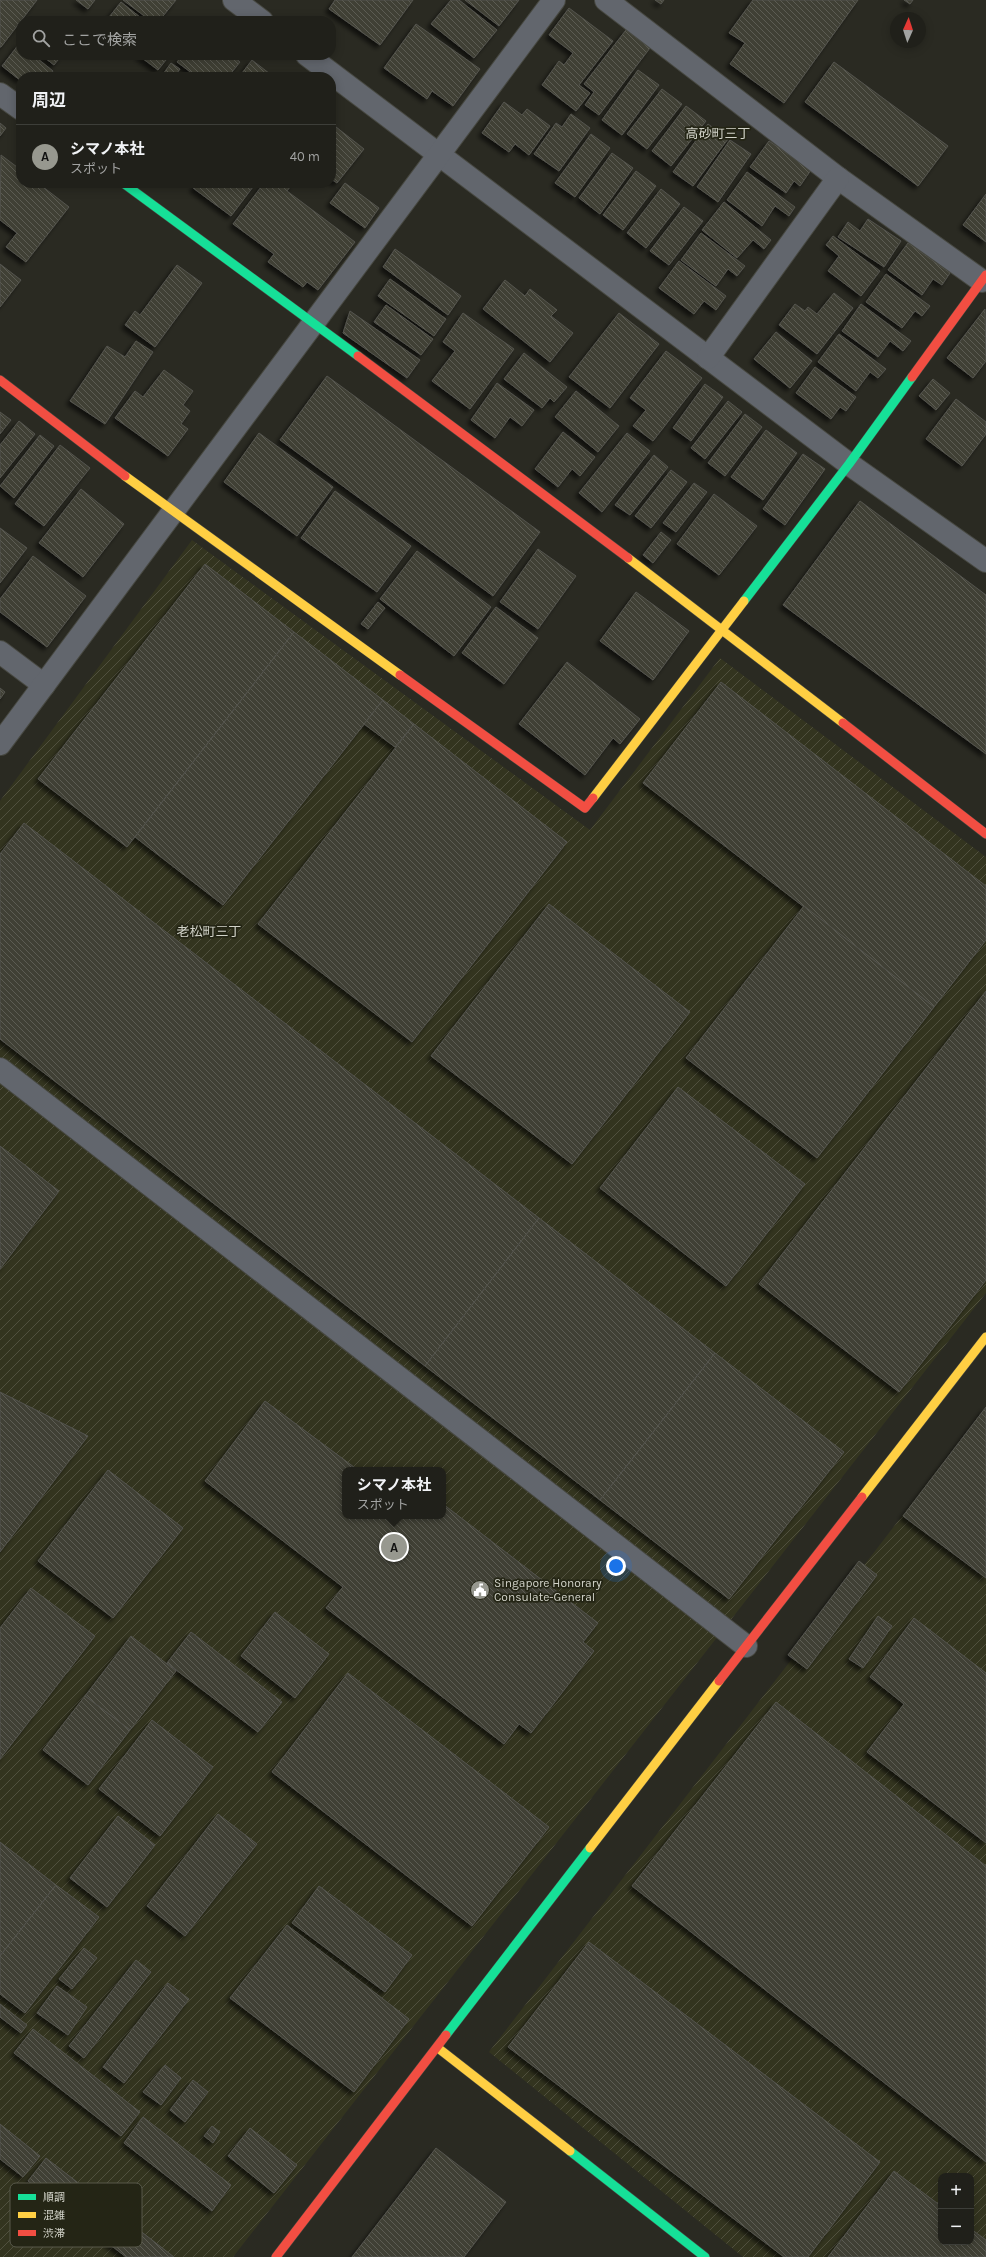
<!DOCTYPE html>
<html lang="ja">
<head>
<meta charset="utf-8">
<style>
	:root { --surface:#20201a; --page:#282823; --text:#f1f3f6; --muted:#a2a3a2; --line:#3d3e39; --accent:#97988f }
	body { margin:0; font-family:Karla,"Noto Sans JP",sans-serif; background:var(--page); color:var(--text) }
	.controls { position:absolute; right:12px; bottom:12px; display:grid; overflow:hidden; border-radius:8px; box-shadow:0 2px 10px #0003 }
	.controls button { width:36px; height:36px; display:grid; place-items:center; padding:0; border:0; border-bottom:1px solid var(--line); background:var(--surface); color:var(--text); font:20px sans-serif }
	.compass { position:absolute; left:890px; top:12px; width:36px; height:36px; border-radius:50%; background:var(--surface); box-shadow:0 2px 10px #0003; rotate:3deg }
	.you { position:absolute; left:616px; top:1566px; width:14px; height:14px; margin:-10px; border:3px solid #fff; border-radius:50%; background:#1a73e8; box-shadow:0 0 0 6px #1a73e833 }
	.badge { display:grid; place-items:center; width:26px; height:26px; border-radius:50%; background:var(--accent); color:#111; font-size:13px; font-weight:700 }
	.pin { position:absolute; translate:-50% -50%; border:2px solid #fff; box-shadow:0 1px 4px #0006 }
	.popup { position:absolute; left:342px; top:1467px; width:104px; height:52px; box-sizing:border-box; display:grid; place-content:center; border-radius:8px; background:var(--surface); filter:drop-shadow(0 1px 3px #0005); font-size:13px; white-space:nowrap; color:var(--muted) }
	.popup b { font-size:15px; color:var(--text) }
	.popup::after { content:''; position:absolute; left:50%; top:100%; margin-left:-8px; border:8px solid transparent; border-top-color:var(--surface) }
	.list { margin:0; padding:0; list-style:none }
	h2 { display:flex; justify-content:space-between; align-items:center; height:52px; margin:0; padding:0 16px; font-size:17px }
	h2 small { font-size:13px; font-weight:400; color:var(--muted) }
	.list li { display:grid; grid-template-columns:26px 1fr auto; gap:12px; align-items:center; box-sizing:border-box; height:64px; padding:0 16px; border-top:1px solid var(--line) }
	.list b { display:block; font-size:15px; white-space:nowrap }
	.list p { margin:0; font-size:13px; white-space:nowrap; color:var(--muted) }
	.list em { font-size:13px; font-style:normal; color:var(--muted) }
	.icon { flex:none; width:22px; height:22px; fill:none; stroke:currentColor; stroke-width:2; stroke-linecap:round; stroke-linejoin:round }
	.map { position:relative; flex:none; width:986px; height:2257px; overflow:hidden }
	.search { position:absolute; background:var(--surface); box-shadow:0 2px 10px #0003; left:16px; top:16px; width:320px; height:44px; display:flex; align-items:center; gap:10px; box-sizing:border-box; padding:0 14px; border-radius:16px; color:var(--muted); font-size:15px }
	.panel { position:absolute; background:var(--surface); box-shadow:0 2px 10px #0003; left:16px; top:72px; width:320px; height:116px; border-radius:16px }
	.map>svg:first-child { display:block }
	.industrial { fill:url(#industrial-furrows); fill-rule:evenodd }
	.building { fill:url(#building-back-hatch); stroke:#54544e; filter:url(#shadow) }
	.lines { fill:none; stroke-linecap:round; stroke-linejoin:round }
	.street-casing { stroke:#474841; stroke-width:24 }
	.fast-casing { stroke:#474841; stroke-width:10 }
	.slow-casing { stroke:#474841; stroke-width:10 }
	.jam-casing { stroke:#474841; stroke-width:10 }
	.street { stroke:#62666d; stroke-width:22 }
	.fast { stroke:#16e098; stroke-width:9 }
	.slow { stroke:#ffcf43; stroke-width:9 }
	.jam { stroke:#f24e42; stroke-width:9 }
	.labels { text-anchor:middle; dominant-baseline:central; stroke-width:3.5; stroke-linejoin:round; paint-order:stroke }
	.poi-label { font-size:12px; fill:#d2d3c9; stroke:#242515; text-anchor:start }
	.neighbourhood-label { font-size:13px; fill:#d2d3c9; stroke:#242515 }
	.key { fill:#242515; stroke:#58594b; stroke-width:1 }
	.key-label { font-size:11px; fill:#d2d3c9 }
</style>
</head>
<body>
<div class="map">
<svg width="986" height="2257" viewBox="0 0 986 2257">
	<defs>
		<pattern id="industrial-furrows" width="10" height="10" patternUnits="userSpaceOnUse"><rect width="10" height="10" fill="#33341f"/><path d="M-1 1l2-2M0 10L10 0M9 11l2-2" fill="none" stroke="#50503e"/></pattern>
		<pattern id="building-back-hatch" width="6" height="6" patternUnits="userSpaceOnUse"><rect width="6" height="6" fill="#414136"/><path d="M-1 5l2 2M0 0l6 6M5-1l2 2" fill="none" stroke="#5c5c52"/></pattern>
		<filter id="shadow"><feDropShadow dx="-3.5" dy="3.5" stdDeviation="2" flood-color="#0009"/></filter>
	</defs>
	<rect width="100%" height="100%" fill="#2a2a22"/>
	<g class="industrial">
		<path d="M 192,540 L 590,830 L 720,658 L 986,857 L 986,1293 L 233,2257 L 0,2257 L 0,801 ZM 345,1470 L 443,1470 L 443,1516 L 345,1516 Z"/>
		<path d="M 986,1407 L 986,2257 L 743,2257 L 489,2052 ZM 941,2176 L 971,2176 L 971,2242 L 941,2242 Z"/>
	</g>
	<g class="building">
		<polygon points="0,0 37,0 1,47 0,47"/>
		<polygon points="76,0 95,0 88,9"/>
		<polygon points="123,0 176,0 159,21 151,21"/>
		<polygon points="335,0 413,0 380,45 329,9"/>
		<polygon points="451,0 459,0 497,30 474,58 431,24"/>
		<polygon points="465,0 519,0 499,26"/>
		<polygon points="655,0 664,0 661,4"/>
		<polygon points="753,0 858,0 784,103 730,64 745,43 729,33"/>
		<polygon points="904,0 913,0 910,4"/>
		<polygon points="121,2 145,21 106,21"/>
		<polygon points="569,8 613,41 579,85 590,93 576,111 542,85 559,61 564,65 573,53 549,35"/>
		<polygon points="416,24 480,69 453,106 432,91 427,99 384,68"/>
		<polygon points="626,30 650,48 599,115 585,105 594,92 584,84"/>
		<polygon points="19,44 21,46 21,55 33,55 53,71 49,77 21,77 21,81 2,66"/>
		<polygon points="41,55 62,55 54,65"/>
		<polygon points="138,55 170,55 158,70"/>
		<polygon points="183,55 232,55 240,62 228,77 197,77 177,62"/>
		<polygon points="252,60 274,77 239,77"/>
		<polygon points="834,62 948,146 918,186 805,102"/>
		<polygon points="171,63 180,69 174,77 161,77"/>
		<polygon points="638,70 659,85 622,135 602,120"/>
		<polygon points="662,89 682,104 647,149 627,134"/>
		<polygon points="504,102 522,115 527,109 550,126 529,155 515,144 509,152 482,133"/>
		<polygon points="686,106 706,121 671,166 652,151"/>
		<polygon points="571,114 590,128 559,171 534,154 556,123 562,127"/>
		<polygon points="0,123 6,128 0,136"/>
		<polygon points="331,123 364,149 337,183 331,179"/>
		<polygon points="708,124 728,139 693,186 673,172"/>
		<polygon points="591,134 610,148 575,197 555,183"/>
		<polygon points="730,140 751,154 718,202 697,187"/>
		<polygon points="769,141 811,170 800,186 794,181 786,193 750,167"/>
		<polygon points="612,153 633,168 600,214 579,198"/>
		<polygon points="1,155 21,170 21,183 38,183 69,207 26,262 6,247 17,233 0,220"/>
		<polygon points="636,171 656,186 623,230 603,215"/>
		<polygon points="747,172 795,207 789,216 775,206 762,226 727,200"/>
		<polygon points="197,183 256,183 231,216 193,188"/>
		<polygon points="264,183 293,183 287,191 355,242 318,290 307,282 303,287 268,262 274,254 233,224"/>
		<polygon points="345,183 379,208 365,228 330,203"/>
		<polygon points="661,189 680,204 646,248 627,233"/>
		<polygon points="986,194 986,242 963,225"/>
		<polygon points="724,202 771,240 764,249 753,240 737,258 702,230"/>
		<polygon points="684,207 703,221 669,265 650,251"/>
		<polygon points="868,219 901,241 884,267 838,237 848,222 860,231"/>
		<polygon points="701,233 745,266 737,276 728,269 716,286 681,260"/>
		<polygon points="833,236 880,271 861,296 828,271 839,256 826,245"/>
		<polygon points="908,243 950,273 942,285 933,279 922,295 888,270"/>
		<polygon points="395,249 461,296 448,315 383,267"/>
		<polygon points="679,261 726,296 716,310 704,301 694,314 659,288"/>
		<polygon points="0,264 21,280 0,307"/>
		<polygon points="177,265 202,283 155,347 125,325 135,311 140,315"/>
		<polygon points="886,274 930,306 922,316 915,311 902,328 866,302"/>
		<polygon points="390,279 446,319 434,336 378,296"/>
		<polygon points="505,280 525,296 530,289 557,310 551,316 573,333 550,362 483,309"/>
		<polygon points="834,293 853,308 817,354 779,325 795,304 805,311 808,307 817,314"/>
		<polygon points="861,304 911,341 903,351 890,341 878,357 842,331"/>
		<polygon points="386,305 433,339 421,355 374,322"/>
		<polygon points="985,309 986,361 973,378 947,358"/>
		<polygon points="350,311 420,360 407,378 343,333"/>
		<polygon points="463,313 514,349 470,409 432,381 455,351 443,342"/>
		<polygon points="619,313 659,344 610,408 569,377"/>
		<polygon points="776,332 812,361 790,388 754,359"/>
		<polygon points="839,334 886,369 878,378 870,372 856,391 818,362"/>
		<polygon points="136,341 153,352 105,424 70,401 107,346 125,357"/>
		<polygon points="666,351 702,378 653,441 633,426 646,410 630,398"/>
		<polygon points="524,353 567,387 554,402 550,398 542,408 504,379"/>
		<polygon points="815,367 856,397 846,411 840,407 831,419 796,393"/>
		<polygon points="164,370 193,391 183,405 190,411 181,424 188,429 168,456 115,418 135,391 143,397"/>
		<polygon points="327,376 540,532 493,596 280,440"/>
		<polygon points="933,379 950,393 936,410 919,396"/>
		<polygon points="497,383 534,410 522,426 510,417 495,438 471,420"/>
		<polygon points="705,384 723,397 691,441 673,428"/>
		<polygon points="576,391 619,426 598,452 555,417"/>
		<polygon points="956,399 986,422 986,434 962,466 926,439"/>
		<polygon points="728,401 742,412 705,459 691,448"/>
		<polygon points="0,412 11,420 0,434"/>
		<polygon points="745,414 762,427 725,476 708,463"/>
		<polygon points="19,421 35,434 0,478 0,445"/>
		<polygon points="766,430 797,453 763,500 731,477"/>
		<polygon points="563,432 595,457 580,476 572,469 558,487 535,469"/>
		<polygon points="259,433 333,487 297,536 224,482"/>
		<polygon points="627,433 650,451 602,512 579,493"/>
		<polygon points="40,435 54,446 14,498 0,486"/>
		<polygon points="60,445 90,468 44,526 15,504"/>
		<polygon points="803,454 825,469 785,525 763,509"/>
		<polygon points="654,455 668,467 630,515 615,505"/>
		<polygon points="671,470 687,482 651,528 635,516"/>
		<polygon points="694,483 707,492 676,532 663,523"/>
		<polygon points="81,489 124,524 83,577 39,543"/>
		<polygon points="335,491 411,546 377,592 301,538"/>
		<polygon points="714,494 757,526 719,575 677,544"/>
		<polygon points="860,501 986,595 986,754 783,605"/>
		<polygon points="0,528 27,548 0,583"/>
		<polygon points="661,532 671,540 653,563 643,555"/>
		<polygon points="538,549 576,576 538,629 500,602"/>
		<polygon points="417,551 491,607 454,656 380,599"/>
		<polygon points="33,556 86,596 47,647 0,612 0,599"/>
		<polygon points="205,564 294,632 127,847 38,779"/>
		<polygon points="636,592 689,631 653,680 600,641"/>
		<polygon points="378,602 385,608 368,629 361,624"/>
		<polygon points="496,607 538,638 504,684 462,653"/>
		<polygon points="294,632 383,700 223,905 135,837"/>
		<polygon points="567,662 640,719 620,744 613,738 585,775 519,724"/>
		<polygon points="721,682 986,886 986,940 934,1007 643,783"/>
		<polygon points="0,688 5,692 0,699"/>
		<polygon points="383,700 414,724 395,747 364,724"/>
		<polygon points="414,724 567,842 412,1042 258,924"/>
		<polygon points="24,823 539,1218 425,1366 0,1039 0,854"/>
		<polygon points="549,904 690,1012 572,1164 431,1056"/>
		<polygon points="804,906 934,1007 817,1158 686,1058"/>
		<polygon points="986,991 986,1280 899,1392 759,1284"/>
		<polygon points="678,1087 805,1184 726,1286 600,1188"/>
		<polygon points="0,1146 59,1191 0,1269"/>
		<polygon points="539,1218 715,1353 600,1500 425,1366"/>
		<polygon points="715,1353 844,1452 729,1599 600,1500"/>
		<polygon points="0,1392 88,1436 0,1552"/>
		<polygon points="265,1401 358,1470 345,1470 345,1516 443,1516 443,1504 598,1623 583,1642 594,1651 531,1733 519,1724 504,1744 326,1608 343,1587 205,1481"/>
		<polygon points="986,1407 986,1578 903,1516"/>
		<polygon points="108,1470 183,1528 113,1618 38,1561"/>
		<polygon points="859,1561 877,1575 807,1669 788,1655"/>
		<polygon points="31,1588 95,1636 0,1759 0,1628"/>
		<polygon points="275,1612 329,1654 295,1698 241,1656"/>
		<polygon points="878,1616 892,1626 863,1668 849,1659"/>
		<polygon points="914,1618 986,1673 986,1843 867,1752 904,1704 870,1677"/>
		<polygon points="191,1632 282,1702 258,1732 167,1663"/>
		<polygon points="131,1636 176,1671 130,1730 85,1696"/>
		<polygon points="348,1673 549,1827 472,1926 272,1772"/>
		<polygon points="85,1696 130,1730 88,1785 43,1750"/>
		<polygon points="776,1702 986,1866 986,2162 632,1886"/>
		<polygon points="152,1720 213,1767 160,1836 99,1789"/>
		<polygon points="218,1814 257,1844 185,1936 147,1906"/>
		<polygon points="118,1816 155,1845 107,1907 70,1878"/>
		<polygon points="0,1842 56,1885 0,1956"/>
		<polygon points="56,1885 99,1917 25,2013 0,1994 0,1956"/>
		<polygon points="319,1886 412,1955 385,1992 292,1923"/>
		<polygon points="287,1925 409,2019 354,2092 230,1998"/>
		<polygon points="589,1942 880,2162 808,2257 784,2257 508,2047"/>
		<polygon points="84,1948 97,1958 72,1989 59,1979"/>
		<polygon points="136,1960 151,1972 84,2058 69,2046"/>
		<polygon points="168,1983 189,1999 124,2083 103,2067"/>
		<polygon points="57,1986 87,2007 68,2035 37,2013"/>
		<polygon points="0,2004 27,2025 21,2033 0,2017"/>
		<polygon points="33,2029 140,2112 121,2136 14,2053"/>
		<polygon points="165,2065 181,2078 161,2105 143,2092"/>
		<polygon points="193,2080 208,2092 185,2122 170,2110"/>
		<polygon points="143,2117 231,2185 212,2211 124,2143"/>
		<polygon points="0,2124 40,2156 23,2177 0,2159"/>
		<polygon points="212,2126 220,2132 213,2143 204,2136"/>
		<polygon points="250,2128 297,2165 274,2193 228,2156"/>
		<polygon points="436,2148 506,2202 464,2257 352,2257"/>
		<polygon points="46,2158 174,2257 126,2257 28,2181"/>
		<polygon points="894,2171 941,2206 941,2242 971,2242 971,2229 986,2240 986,2257 828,2257"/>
	</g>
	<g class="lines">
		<g class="street-casing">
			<g id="street">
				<polyline points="234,0 262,21"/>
				<polyline points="606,0 838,178 982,281"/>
				<polyline points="307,55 849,464 986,561"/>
				<polyline points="0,94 21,109"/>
				<polyline points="708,358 838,178"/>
				<polyline points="0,652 44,685"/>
				<polyline points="0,744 554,0"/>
				<polyline points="0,1069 746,1646"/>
			</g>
		</g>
		<g class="fast-casing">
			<g id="fast">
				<polyline points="123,183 358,356"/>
				<polyline points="744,601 849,464 912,377"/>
				<polyline points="446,2035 590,1848"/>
				<polyline points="570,2151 705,2257"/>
			</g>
		</g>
		<g class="slow-casing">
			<g id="slow">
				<polyline points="125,476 400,675"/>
				<polyline points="628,558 843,723"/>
				<polyline points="593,798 744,601"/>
				<polyline points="862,1497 986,1337"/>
				<polyline points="590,1848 719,1681"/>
				<polyline points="438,2048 570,2151"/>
			</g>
		</g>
		<g class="jam-casing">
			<g id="jam">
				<polyline points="358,356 628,558"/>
				<polyline points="912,377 986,275"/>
				<polyline points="0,380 125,476"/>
				<polyline points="400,675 585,808 593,798"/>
				<polyline points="843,723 986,834"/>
				<polyline points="719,1681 862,1497"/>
				<polyline points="276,2257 446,2035"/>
			</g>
		</g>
		<use href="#street" class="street"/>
		<use href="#fast" class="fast"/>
		<use href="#slow" class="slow"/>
		<use href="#jam" class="jam"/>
	</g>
	<defs>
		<g id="civic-disc" transform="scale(1)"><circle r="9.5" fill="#97988f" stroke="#242515"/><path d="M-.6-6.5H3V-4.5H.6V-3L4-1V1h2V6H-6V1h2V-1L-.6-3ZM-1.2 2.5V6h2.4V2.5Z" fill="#fff"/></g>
	</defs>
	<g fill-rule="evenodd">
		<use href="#civic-disc" x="480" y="1590"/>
	</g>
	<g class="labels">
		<g class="poi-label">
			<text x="494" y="1583">Singapore Honorary<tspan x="494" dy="14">Consulate-General</tspan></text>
		</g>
		<g class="neighbourhood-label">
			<text x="718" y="133">高砂町三丁</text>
			<text x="209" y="931">老松町三丁</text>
		</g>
	</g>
	<rect x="10" y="2183" width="132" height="64" rx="6" class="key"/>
	<rect x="18" y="2194" width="18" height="6" fill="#16e098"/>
	<rect x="18" y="2212" width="18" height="6" fill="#ffcf43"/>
	<rect x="18" y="2230" width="18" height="6" fill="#f24e42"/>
	<g class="key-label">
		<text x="43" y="2201">順調</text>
		<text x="43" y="2219">混雑</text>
		<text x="43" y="2237">渋滞</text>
	</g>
</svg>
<div class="controls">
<button>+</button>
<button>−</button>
</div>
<svg class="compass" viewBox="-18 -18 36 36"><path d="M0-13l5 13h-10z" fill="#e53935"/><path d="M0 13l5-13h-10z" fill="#a2a3a2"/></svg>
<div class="you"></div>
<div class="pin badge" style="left:394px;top:1547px">A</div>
<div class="popup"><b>シマノ本社</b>スポット</div>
<div class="search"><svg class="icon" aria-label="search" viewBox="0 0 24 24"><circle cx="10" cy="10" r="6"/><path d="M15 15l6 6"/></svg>ここで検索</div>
<section class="panel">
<h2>周辺<small></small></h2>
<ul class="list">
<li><span class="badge">A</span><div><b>シマノ本社</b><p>スポット</p></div><em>40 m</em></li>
</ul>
</section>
</div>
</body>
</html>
